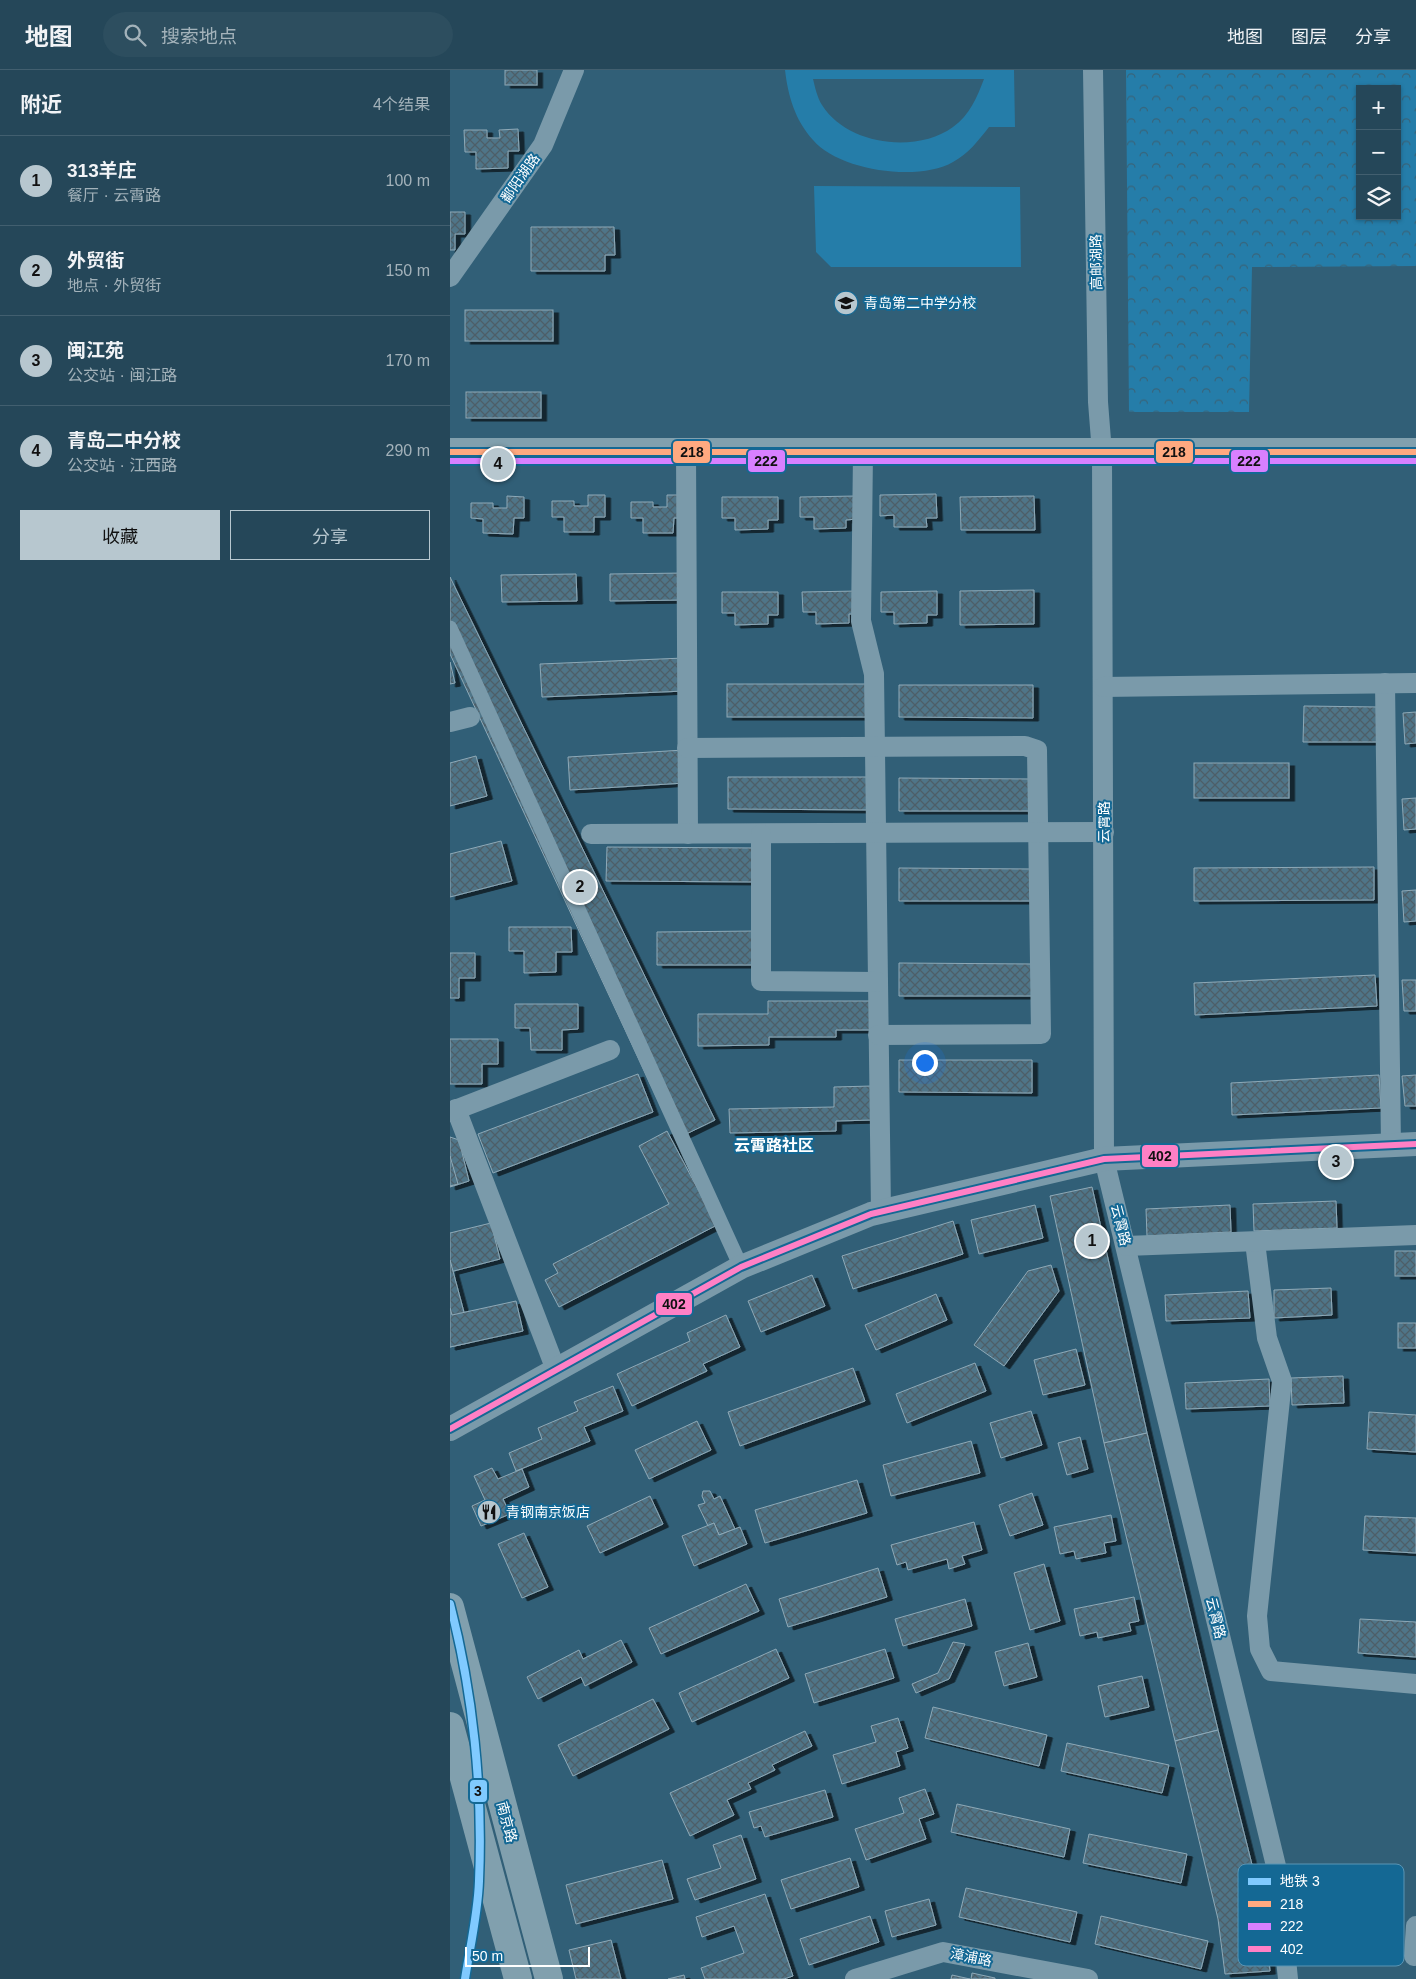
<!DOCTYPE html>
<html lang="zh">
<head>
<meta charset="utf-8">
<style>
	:root { --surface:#254759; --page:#2d4e5f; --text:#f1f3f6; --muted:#a3b2ba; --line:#425f6f; --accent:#b7c7cf }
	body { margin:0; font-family:Helvetica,"Noto Sans SC",sans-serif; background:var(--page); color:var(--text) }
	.controls { position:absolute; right:15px; top:15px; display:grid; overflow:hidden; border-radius:0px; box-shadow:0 1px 4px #0004 }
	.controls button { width:45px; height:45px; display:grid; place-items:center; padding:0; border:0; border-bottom:1px solid var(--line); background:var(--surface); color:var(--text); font:25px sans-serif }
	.scale { position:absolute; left:15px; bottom:12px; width:125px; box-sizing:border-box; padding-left:5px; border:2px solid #fff; border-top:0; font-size:14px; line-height:18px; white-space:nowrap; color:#fff; -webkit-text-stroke:4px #146894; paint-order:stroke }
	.you { position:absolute; left:474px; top:992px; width:18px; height:18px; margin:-12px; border:4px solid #fff; border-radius:50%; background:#1a73e8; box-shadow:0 0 0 8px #1a73e833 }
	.badge { display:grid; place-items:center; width:32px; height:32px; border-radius:50%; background:var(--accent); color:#111; font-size:16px; font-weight:700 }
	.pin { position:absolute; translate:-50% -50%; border:2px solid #fff; box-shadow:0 1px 5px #0006 }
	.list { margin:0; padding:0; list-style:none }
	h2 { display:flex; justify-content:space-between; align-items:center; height:65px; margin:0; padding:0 20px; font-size:21px }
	h2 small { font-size:16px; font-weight:400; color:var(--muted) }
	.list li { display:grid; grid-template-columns:32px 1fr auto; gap:15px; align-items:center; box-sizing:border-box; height:90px; padding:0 20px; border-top:1px solid var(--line) }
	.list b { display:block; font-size:19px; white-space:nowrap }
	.list p { margin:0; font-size:16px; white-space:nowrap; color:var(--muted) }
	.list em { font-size:16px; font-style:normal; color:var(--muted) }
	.actions { display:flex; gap:10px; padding:15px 20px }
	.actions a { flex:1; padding:11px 0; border:1px solid var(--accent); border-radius:0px; text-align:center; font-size:18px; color:var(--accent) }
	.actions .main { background:var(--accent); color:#111 }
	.icon { flex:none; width:28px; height:28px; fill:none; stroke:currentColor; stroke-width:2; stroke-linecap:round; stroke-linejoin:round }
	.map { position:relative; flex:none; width:966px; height:1909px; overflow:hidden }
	header { display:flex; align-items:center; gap:30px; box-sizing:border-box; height:70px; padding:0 25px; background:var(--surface); border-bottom:1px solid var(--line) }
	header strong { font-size:24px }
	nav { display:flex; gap:28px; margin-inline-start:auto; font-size:18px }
	.search { width:350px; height:45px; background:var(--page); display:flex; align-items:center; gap:12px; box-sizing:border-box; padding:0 18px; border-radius:28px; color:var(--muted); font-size:19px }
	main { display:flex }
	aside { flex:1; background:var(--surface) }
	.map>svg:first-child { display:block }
	.forest { fill:url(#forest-crowns); fill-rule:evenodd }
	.park { fill:#257da9; fill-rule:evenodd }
	.building { fill:url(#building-cross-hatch); stroke:#8ea9b7; filter:url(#shadow) }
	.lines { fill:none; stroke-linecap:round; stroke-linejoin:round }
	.pedestrian { stroke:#7a9aaa; stroke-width:15 }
	.minor { stroke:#7a9aaa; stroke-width:20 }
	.tertiary { stroke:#7a9aaa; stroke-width:24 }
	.secondary { stroke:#81a0ae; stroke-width:28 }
	.bus-1-casing { stroke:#146894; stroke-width:10 }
	.bus-2-casing { stroke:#146894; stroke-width:10 }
	.bus-3-casing { stroke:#146894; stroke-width:10 }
	.bus-1 { stroke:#ffa980; stroke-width:6 }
	.bus-2 { stroke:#d880ff; stroke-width:6 }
	.bus-3 { stroke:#ff80c5; stroke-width:6 }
	.metro-1-casing { stroke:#146894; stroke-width:11 }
	.metro-1 { stroke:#80caff; stroke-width:8 }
	.labels { text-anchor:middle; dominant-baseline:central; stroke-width:4; stroke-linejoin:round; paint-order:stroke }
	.street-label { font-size:14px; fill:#fff; stroke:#146894 }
	.poi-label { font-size:14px; fill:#fff; stroke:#146894; text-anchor:start }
	.quarter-label { font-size:16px; font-weight:bold; fill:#fff; stroke:#146894 }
	.key { fill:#146894; stroke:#5a95b4; stroke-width:1 }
	.key-label { font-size:14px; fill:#fff }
	.line-badge { stroke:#146894; stroke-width:2 }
	.pale-badge-label { font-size:14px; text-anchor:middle; font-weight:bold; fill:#111 }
</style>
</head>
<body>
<header>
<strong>地图</strong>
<div class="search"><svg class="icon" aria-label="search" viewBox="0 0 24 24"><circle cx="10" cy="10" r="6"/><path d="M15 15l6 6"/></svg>搜索地点</div>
<nav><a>地图</a><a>图层</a><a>分享</a></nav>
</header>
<main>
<aside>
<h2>附近<small>4个结果</small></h2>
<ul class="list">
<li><span class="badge">1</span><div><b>313羊庄</b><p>餐厅 · 云霄路</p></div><em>100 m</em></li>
<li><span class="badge">2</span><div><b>外贸街</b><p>地点 · 外贸街</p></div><em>150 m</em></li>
<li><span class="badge">3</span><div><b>闽江苑</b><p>公交站 · 闽江路</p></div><em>170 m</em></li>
<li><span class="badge">4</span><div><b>青岛二中分校</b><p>公交站 · 江西路</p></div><em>290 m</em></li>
</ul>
<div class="actions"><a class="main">收藏</a><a>分享</a></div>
</aside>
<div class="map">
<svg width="966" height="1909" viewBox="0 0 966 1909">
	<defs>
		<pattern id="forest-crowns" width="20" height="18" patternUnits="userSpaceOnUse" patternTransform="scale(1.25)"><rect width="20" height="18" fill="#257da9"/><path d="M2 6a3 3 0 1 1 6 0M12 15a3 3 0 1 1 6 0" fill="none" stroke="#38647a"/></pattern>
		<pattern id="building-cross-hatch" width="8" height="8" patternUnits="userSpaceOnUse" patternTransform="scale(1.25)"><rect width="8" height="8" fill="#507588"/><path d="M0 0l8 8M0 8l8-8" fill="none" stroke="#4e5e67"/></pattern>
		<filter id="shadow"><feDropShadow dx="5.5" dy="3" stdDeviation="0" flood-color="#0009"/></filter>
	</defs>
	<rect width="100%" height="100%" fill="#315f77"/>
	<path class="forest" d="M 676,0 L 966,0 L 966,196 L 802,197 L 799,342 L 679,342 ZM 910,19 L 947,19 L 947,146 L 910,146 Z"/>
	<g class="park">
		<path d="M 335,0 L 564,0 L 565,57 L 539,57 C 528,71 519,83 503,92 C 469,112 389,101 363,70 C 345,50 338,26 335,0 ZM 363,9 L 534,9 C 527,27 520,45 503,57 C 466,84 397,75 372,35 C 367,27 365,17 363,9 Z"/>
		<polygon points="364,116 570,117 571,197 381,197 366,182"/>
	</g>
	<g class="building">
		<rect x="55" y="0" width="32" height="15"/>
		<polygon points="68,59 69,81 58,81 58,98 26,99 26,82 15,82 14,60 37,60 37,68 50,68 49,60"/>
		<polygon points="0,142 15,142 15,164 5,164 5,180 0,180"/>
		<polygon points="81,157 164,157 165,185 155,185 155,201 81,201"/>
		<rect x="15" y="240" width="88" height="31"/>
		<rect x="16" y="322" width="75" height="26"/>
		<polygon points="486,424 487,448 476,448 477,457 444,457 444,445 430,446 430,425"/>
		<polygon points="138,425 155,425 155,447 144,447 144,462 114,462 114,447 102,447 102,431 124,431 124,436 138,436"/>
		<polygon points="217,425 234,425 234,448 224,448 223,463 193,463 193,448 181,448 181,432 203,432 203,437 217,437"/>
		<polygon points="57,426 74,427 74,448 64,448 63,464 33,463 33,449 21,448 21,433 43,433 43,438 57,438"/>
		<polygon points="406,426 407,449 396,450 396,458 364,459 364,447 350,447 350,427"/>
		<polygon points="584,426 585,460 511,460 510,427"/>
		<polygon points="272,427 328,427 328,450 318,450 318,459 285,460 285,448 272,448"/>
		<polygon points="235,503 235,530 160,531 160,504"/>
		<polygon points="126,504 127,531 52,532 51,505"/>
		<polygon points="0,507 265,1050 226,1069 0,584"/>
		<polygon points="584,520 584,554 510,555 510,521"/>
		<polygon points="409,521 409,544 399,544 399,553 366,554 366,542 353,542 352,522"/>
		<polygon points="487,521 487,545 477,545 477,553 444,554 444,542 431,542 431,522"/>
		<polygon points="272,522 328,522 328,545 318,545 318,554 285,555 285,543 272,543"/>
		<polygon points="234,588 235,621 92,627 90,594"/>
		<polygon points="0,592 5,613 0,614"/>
		<rect x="277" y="614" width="145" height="33"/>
		<polygon points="449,615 583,615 583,648 449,647"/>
		<polygon points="854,636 929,637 929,672 853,672"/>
		<polygon points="966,642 966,673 955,674 953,643"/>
		<polygon points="234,680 235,713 120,720 118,687"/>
		<polygon points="26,686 37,726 0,736 0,693"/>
		<rect x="744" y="693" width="95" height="35"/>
		<polygon points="278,707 424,707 424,740 278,739"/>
		<polygon points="449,708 583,709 582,741 449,741"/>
		<polygon points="966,728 966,759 954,760 952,729"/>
		<polygon points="51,771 62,811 0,827 0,784"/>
		<polygon points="157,777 309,778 309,812 156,811"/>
		<polygon points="924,797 924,830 744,831 744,798"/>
		<polygon points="449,798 583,799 583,831 449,831"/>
		<polygon points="966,820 966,851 954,852 952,821"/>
		<polygon points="59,857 121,857 122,882 106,882 106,902 74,903 74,881 59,881"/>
		<polygon points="307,861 307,895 207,895 207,862"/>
		<polygon points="0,883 25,883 25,908 9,908 9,928 0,928"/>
		<polygon points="449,893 583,894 583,926 449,926"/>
		<polygon points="925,905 927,936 745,945 744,913"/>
		<polygon points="952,910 966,910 966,941 954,941"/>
		<polygon points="318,931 421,931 421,960 386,960 386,967 319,967 319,975 248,976 248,944 318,944"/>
		<polygon points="65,934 128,934 128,959 112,960 112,980 81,980 80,958 65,958"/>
		<polygon points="0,969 48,969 48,994 32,994 32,1014 0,1014"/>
		<polygon points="449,990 582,990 582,1023 449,1022"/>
		<polygon points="188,1004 203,1042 43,1103 28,1064"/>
		<polygon points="929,1005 931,1038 782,1045 781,1013"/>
		<polygon points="966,1005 966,1036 955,1036 952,1006"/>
		<polygon points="422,1016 423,1050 386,1051 386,1061 280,1063 279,1039 384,1037 384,1017"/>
		<polygon points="217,1061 267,1155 109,1237 95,1210 108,1203 103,1194 219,1134 189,1076"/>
		<polygon points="0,1067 9,1070 19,1111 0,1117"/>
		<polygon points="0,1086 8,1114 0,1116"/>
		<polygon points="642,1117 697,1363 654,1373 600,1126"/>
		<polygon points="886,1131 887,1158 804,1161 803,1134"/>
		<polygon points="585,1135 593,1168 529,1184 521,1150"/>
		<polygon points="780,1135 781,1162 697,1166 696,1139"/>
		<polygon points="503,1151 513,1184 403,1219 392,1186"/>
		<polygon points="41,1153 50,1189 0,1202 0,1163"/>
		<rect x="945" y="1181" width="21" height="25"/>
		<polygon points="0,1190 22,1272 0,1277"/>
		<polygon points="601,1195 609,1221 554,1296 524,1275 578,1201"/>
		<polygon points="362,1205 375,1236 311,1262 298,1231"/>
		<polygon points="881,1218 882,1245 824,1248 824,1220"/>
		<polygon points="798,1221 800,1248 716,1251 715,1225"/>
		<polygon points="486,1224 497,1250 426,1280 415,1255"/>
		<polygon points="66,1231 73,1261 0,1277 0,1238 2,1245"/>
		<polygon points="276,1245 290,1277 253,1294 257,1301 182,1336 167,1304 240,1271 237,1263"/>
		<rect x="948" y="1253" width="18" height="25"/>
		<polygon points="626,1279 635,1315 593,1325 584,1290"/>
		<polygon points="525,1293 536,1321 457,1353 446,1324"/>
		<polygon points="403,1298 415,1331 290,1376 278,1342"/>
		<polygon points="893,1306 894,1333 842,1335 841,1308"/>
		<polygon points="819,1309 820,1336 736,1339 735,1313"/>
		<polygon points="163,1316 173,1341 134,1357 140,1371 66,1401 59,1383 92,1369 88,1358 128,1341 124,1332"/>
		<polygon points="581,1341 592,1375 551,1388 540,1353"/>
		<polygon points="919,1342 966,1345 966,1382 917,1379"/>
		<polygon points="247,1351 261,1380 199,1409 185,1380"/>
		<polygon points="697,1363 768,1660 725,1671 654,1373"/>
		<polygon points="630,1367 638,1399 617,1405 608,1373"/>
		<polygon points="521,1371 530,1403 441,1426 433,1395"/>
		<polygon points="42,1398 48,1409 72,1399 79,1417 53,1429 60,1444 31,1456 22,1436 35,1430 24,1406"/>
		<polygon points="407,1410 417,1443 315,1473 305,1440"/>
		<polygon points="253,1421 260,1421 264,1429 270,1426 285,1459 269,1465 264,1453 258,1456 248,1435 255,1433 252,1426"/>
		<polygon points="582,1423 593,1455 560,1466 549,1435"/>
		<polygon points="200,1426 213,1454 150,1483 137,1456"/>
		<polygon points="661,1445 666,1471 654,1473 656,1483 626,1489 624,1481 610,1484 604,1457"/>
		<polygon points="915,1446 966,1448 966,1483 913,1480"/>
		<polygon points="524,1452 532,1480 512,1486 515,1494 499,1499 497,1489 458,1500 456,1492 447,1495 441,1475"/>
		<polygon points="264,1453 269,1465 290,1457 297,1474 244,1496 232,1466"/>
		<polygon points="74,1463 98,1517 72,1528 48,1474"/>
		<polygon points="594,1494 610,1551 580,1560 564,1503"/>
		<polygon points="428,1498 437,1527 338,1557 329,1529"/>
		<polygon points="296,1514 309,1541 211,1584 199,1558"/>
		<polygon points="684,1527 689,1551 679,1553 681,1561 648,1568 647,1562 630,1566 624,1539"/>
		<polygon points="515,1529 522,1556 453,1576 445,1549"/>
		<polygon points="910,1549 966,1552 966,1587 908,1583"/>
		<polygon points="171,1570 182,1592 135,1616 131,1607 88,1629 77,1607 129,1580 133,1589"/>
		<polygon points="503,1572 515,1574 499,1609 466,1623 462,1614 488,1603"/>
		<polygon points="578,1573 587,1607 554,1616 545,1582"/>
		<polygon points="326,1579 339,1608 242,1652 229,1623"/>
		<polygon points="435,1579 444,1608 364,1633 355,1604"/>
		<polygon points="692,1606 699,1637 655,1647 648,1616"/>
		<polygon points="203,1629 219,1659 123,1706 108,1675"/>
		<polygon points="483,1637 597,1665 589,1696 475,1668"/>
		<polygon points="448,1648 458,1678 446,1682 450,1696 392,1714 383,1685 426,1672 421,1656"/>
		<polygon points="768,1660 814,1842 820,1901 775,1904 768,1849 725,1671"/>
		<polygon points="355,1661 362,1676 322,1695 325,1700 298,1713 301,1719 277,1730 284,1745 240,1766 220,1723"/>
		<polygon points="617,1673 719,1695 712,1723 611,1701"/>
		<polygon points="475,1719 484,1744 469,1749 476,1769 416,1790 405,1759 454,1743 449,1728"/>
		<polygon points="375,1720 383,1747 315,1767 311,1756 304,1758 299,1742"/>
		<polygon points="507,1734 620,1759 614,1787 501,1762"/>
		<polygon points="639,1764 737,1784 731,1813 633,1793"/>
		<polygon points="291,1765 306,1809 245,1830 237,1809 271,1798 263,1775"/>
		<polygon points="400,1788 409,1817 341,1839 331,1810"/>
		<polygon points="212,1790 223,1829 126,1854 116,1815"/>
		<polygon points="516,1818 627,1842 620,1872 509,1847"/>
		<polygon points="315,1824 343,1906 334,1909 255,1909 251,1898 294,1883 284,1856 252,1867 246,1847"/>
		<polygon points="479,1829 486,1855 442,1867 435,1841"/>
		<polygon points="420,1846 429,1872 359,1895 350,1869"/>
		<polygon points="651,1846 758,1871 751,1899 645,1874"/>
		<polygon points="161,1870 171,1909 126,1909 119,1880"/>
		<polygon points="522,1903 545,1908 545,1909 521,1909"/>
		<polygon points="234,1905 235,1909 218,1909"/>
		<polygon points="502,1905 520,1909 501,1909"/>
	</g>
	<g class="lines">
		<polyline class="pedestrian" points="0,558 291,1197"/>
		<g class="minor">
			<polyline points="643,0 648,332 652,383 654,1089 827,1800 838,1909"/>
			<polyline points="0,207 93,75 124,0"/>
			<polyline points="236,383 238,764"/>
			<polyline points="413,383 411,551 424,604 431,1141"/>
			<polyline points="935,613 941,1076"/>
			<polyline points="653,617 966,613"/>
			<polyline points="0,652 20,647"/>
			<polyline points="237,678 575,676 587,680 591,964 428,965"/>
			<polyline points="141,764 654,762"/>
			<polyline points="311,764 311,911 428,912"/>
			<polyline points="6,1039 106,1300"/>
			<polyline points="0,1042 160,980"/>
			<polyline points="805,1172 817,1268 832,1311 807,1546 810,1579 821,1601 966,1614"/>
			<polyline points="676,1176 966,1165"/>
			<polyline points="964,1886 966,1856"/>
			<polyline points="405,1909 493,1882 638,1909"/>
		</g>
		<polyline class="tertiary" points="0,1359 291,1197 421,1144 654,1089 966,1074"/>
		<g class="secondary">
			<polyline points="0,382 966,382"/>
			<polyline points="0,1537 99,1909"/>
			<polyline points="0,1656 68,1909"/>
		</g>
		<g class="bus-1-casing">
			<polyline id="bus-1" points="0,382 966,382"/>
		</g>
		<g class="bus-2-casing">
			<polyline id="bus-2" points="0,391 966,391"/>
		</g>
		<g class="bus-3-casing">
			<polyline id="bus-3" points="0,1359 291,1197 421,1144 654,1089 966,1074"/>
		</g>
		<use href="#bus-1" class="bus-1"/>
		<use href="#bus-2" class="bus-2"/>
		<use href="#bus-3" class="bus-3"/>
		<g class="metro-1-casing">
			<path id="metro-1" d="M 0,1534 C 23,1622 33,1719 29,1811 C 28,1843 20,1877 15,1909"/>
		</g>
		<use href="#metro-1" class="metro-1"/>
	</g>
	<defs>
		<g id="school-disc" transform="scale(1.25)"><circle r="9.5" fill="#b7c7cf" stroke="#146894"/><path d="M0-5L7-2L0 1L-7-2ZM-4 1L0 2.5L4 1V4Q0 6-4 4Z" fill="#111"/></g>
		<g id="restaurant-disc" transform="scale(1.25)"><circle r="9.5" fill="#b7c7cf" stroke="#146894"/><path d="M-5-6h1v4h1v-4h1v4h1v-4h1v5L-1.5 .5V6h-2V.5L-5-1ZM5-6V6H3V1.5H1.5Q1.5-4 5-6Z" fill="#111"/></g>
	</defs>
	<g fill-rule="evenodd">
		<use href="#school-disc" x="396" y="233"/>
		<use href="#restaurant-disc" x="39" y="1442"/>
	</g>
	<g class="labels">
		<g class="street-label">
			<text transform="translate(70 108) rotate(-55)">鄱阳湖路</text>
			<text transform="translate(646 192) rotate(-91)">高邮湖路</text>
			<text transform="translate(654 752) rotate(-90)">云霄路</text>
			<text transform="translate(671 1155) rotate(76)">云霄路</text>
			<text transform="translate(766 1548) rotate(76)">云霄路</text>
			<text transform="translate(57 1752) rotate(75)">南京路</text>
			<text transform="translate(521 1887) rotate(11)">漳浦路</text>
		</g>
		<g class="poi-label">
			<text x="414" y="233">青岛第二中学分校</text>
			<text x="56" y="1442">青钢南京饭店</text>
		</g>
		<g class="quarter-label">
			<text x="324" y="1075">云霄路社区</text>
		</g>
	</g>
	<rect x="788" y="1794" width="166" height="102" rx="8" class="key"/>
	<rect x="798" y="1808" width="23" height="7" fill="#80caff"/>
	<rect x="798" y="1831" width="23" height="6" fill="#ffa980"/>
	<rect x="798" y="1853" width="23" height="7" fill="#d880ff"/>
	<rect x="798" y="1876" width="23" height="6" fill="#ff80c5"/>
	<g class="key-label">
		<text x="830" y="1816">地铁 3</text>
		<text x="830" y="1839">218</text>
		<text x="830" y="1861">222</text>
		<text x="830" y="1884">402</text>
	</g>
	<g class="line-badge">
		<rect x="222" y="370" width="39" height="24" rx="5" fill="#ffa980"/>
		<rect x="705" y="370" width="39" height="24" rx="5" fill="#ffa980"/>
		<rect x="297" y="379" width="39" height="24" rx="5" fill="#d880ff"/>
		<rect x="780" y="379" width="39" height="24" rx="5" fill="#d880ff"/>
		<rect x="691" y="1074" width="38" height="24" rx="5" fill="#ff80c5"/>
		<rect x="205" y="1222" width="38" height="24" rx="5" fill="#ff80c5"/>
		<rect x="19" y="1709" width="19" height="24" rx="5" fill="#80caff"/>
	</g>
	<g class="pale-badge-label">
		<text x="242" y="387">218</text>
		<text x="724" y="387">218</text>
		<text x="316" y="396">222</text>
		<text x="799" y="396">222</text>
		<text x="710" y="1091">402</text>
		<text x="224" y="1239">402</text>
		<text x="28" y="1726">3</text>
	</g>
</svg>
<div class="controls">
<button>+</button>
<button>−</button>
<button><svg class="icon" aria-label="layers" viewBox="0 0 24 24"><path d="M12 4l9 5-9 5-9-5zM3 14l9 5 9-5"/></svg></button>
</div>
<div class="scale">50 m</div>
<div class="you"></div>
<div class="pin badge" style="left:642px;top:1171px">1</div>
<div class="pin badge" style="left:130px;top:817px">2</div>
<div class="pin badge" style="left:886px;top:1092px">3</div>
<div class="pin badge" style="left:48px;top:394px">4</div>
</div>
</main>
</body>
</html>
